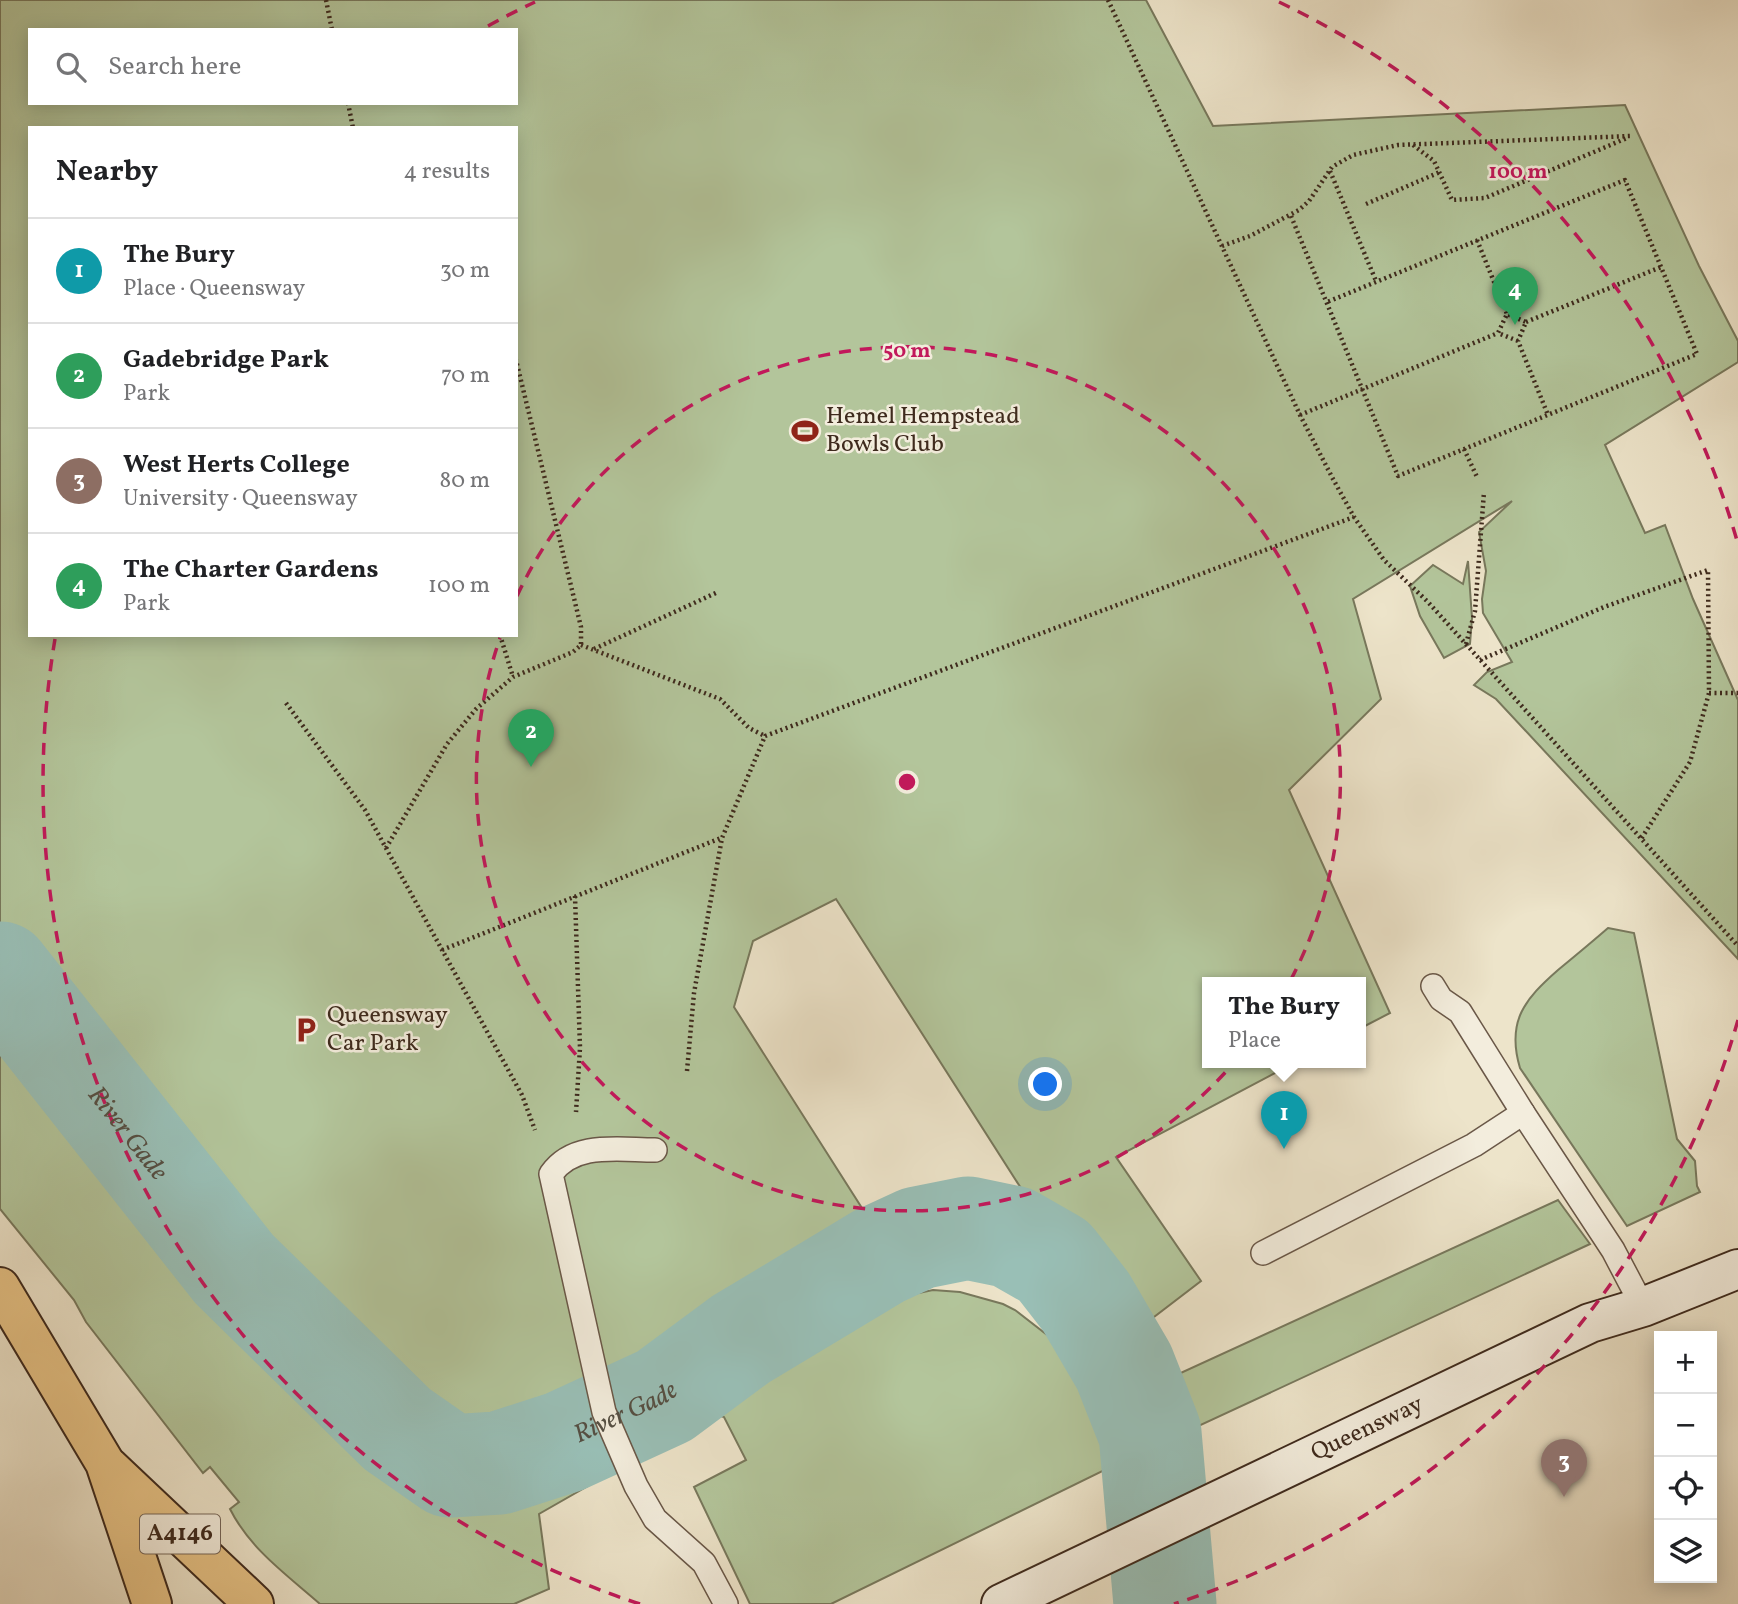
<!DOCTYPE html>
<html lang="en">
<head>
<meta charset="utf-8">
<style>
	:root { --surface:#fff; --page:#f6f6f6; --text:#202124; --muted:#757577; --line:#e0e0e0; --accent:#0f766e }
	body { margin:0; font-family:Vollkorn,serif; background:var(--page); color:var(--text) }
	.controls { position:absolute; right:21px; bottom:21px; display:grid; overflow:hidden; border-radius:0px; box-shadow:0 4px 18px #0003 }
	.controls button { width:63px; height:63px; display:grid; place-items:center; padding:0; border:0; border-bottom:2px solid var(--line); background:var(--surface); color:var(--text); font:35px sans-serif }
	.you { position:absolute; left:1046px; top:1085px; width:24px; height:24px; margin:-18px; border:5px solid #fff; border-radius:50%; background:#1a73e8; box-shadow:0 0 0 10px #1a73e833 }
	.badge { display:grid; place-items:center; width:46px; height:46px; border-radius:50%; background:var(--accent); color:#fff; font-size:23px; font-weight:700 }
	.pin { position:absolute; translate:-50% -58px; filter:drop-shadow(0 2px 4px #0008) }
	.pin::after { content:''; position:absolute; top:37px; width:24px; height:21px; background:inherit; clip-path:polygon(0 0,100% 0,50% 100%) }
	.popup { position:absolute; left:1202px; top:977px; width:164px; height:91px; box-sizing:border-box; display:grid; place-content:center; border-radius:0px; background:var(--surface); filter:drop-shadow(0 2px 5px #0005); font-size:23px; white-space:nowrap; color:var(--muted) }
	.popup b { font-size:26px; color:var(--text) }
	.popup::after { content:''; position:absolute; left:50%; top:100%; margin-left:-14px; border:14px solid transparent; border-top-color:var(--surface) }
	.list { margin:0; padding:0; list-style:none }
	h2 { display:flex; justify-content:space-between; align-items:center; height:91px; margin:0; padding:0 28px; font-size:30px }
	h2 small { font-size:23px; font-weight:400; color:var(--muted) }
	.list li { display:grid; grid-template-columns:46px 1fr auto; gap:21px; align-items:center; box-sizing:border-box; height:105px; padding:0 28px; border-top:2px solid var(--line) }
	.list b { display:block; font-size:26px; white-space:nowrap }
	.list p { margin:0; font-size:23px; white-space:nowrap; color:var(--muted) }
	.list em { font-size:23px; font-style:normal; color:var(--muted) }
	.icon { flex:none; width:38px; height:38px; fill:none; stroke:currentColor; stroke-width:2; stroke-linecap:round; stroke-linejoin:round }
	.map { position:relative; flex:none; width:1738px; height:1604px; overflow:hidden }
	.search { position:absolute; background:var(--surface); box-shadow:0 4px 18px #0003; left:28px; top:28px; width:490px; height:77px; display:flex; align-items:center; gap:18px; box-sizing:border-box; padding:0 24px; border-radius:0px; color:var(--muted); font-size:26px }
	.panel { position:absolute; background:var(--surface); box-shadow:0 4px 18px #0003; left:28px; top:126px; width:490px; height:511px; border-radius:0px }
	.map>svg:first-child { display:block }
	.green { fill:#b3c59b; stroke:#78785c; stroke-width:2; fill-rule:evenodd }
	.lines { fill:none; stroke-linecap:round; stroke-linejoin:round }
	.river { stroke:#99bfb6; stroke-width:103 }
	.service-casing { stroke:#6a5848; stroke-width:26 }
	.secondary-casing { stroke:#3e2a1d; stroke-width:42 }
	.primary-casing { stroke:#3e2a1d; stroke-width:42 }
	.path { stroke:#3e2a1d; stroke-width:4.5; stroke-dasharray:2 3.5; stroke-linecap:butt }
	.service { stroke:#f3eddd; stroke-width:23 }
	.secondary { stroke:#f3eddd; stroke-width:38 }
	.primary { stroke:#e6c285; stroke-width:38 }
	.ring { fill:none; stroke:#c2185b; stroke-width:3.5; stroke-dasharray:12 9 }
	.labels { text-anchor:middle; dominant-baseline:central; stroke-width:5; stroke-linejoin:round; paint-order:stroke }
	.shield { fill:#f3eddd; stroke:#746457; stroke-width:2 }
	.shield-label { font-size:23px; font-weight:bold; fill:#3e2a1d }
	.poi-label { font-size:24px; fill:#3e2a1d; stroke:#f3eddd; text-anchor:start }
	.street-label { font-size:24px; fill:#3e2a1d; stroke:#f3eddd }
	.water-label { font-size:26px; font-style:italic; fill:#554f43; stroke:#f3eddd }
	.centre { fill:#c2185b; stroke:#f3eddd; stroke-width:3.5 }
	.ring-label { font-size:21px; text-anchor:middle; font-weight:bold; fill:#c2185b; stroke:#f3eddd; stroke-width:5; stroke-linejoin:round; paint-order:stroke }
</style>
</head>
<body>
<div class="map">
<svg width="1738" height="1604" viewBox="0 0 1738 1604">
	<rect width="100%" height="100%" fill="#ede4ca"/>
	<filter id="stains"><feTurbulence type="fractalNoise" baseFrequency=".00286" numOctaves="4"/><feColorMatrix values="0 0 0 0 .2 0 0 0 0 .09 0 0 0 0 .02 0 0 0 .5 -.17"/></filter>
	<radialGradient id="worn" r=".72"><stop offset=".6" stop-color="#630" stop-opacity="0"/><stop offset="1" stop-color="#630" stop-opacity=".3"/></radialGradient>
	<g class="green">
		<path d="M 0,0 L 1146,0 L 1213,126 L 1625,105 L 1699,266 L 1738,341 L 1738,362 L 1605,445 L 1645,533 L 1665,525 L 1693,599 L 1738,700 L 1738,959 L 1496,699 L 1474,685 L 1487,672 L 1512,662 L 1483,613 L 1482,599 L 1486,571 L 1479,532 L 1512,501 L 1353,599 L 1381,699 L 1289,790 L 1390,1013 L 1361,1028 L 1361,983 L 1207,983 L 1207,1063 L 1294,1063 L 1116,1157 L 1201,1281 L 1120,1343 L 836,899 L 753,941 L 734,1007 L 867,1216 L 899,1297 L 933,1290 L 960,1292 L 1003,1304 L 1015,1310 L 1060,1345 L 1091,1401 L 1117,1455 L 1123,1461 L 831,1604 L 750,1604 L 694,1487 L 746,1460 L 724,1417 L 714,1414 L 539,1514 L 549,1589 L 514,1604 L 320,1604 C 287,1575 250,1549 230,1509 L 239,1502 L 210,1467 L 203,1473 L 86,1322 L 74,1300 L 0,1209 ZM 30,30 L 516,30 L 516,103 L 30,103 ZM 30,128 L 516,128 L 516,635 L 30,635 Z"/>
		<polygon points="1468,561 1472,618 1470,644 1444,658 1420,616 1410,586 1433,565 1463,584"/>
		<path d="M 1608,928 L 1634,933 L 1677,1139 L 1695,1161 L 1697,1186 L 1700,1192 L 1627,1226 L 1520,1068 C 1506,1021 1525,999 1558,970 C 1575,956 1592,942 1608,928 Z"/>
		<polygon points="1558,1200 1590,1244 1164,1442 1137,1393"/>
	</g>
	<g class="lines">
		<path class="river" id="s1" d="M 0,973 L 234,1269 L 397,1429 L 450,1466 L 499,1463 L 564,1442 L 664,1396 L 741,1339 L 879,1256 L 918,1238 L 968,1228 L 1012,1237 L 1054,1261 L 1086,1302 L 1124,1367 L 1150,1433 L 1165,1604"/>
		<g class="service-casing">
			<g id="service">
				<polyline points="1433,986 1441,999 1460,1012 1523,1113 1613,1250 1643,1307"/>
				<path d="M 655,1150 C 619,1150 574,1141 551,1174 L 604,1412 L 636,1486 L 655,1519 L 704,1563 L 726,1604"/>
				<polyline points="1263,1253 1474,1145 1523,1113"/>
			</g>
		</g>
		<g class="secondary-casing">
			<g id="secondary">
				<path id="s2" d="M 1001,1604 L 1590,1323 L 1643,1307 L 1738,1269"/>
			</g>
		</g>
		<g class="primary-casing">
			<g id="primary">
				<polyline points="0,1287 105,1463 152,1604"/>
				<polyline points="109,1467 254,1604"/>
			</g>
		</g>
		<g class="path">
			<polyline points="326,0 332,30"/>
			<polyline points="1108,0 1300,415 1333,479 1354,517 1384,560 1428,602 1738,946"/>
			<polyline points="348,103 353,128"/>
			<polyline points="1413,145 1434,161 1452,200 1485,198 1627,138"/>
			<polyline points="1330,171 1376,281"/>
			<polyline points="1366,204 1440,172"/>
			<polyline points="1291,216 1398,476 1697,354 1625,180 1327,302"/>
			<polyline points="1477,240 1507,314"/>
			<polyline points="1222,246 1250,236 1299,210 1309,201 1332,167 1353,155 1398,145 1631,136"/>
			<polyline points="1526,322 1661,267"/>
			<polyline points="1518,341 1498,333 1507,314 1526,322 1518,341 1548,415"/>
			<polyline points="1300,415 1498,333"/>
			<polyline points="1464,449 1477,477"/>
			<polyline points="500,635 513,677"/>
			<polyline points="1466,644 1475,611 1484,492"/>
			<polyline points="581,645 720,699 749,728 765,736"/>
			<polyline points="594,649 718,592"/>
			<polyline points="1480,660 1604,607 1708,570 1709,693 1690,762 1641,839"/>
			<polyline points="1709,693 1738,693"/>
			<polyline points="286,703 365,810 522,1095 535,1130"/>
			<polyline points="386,848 447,744 476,709 513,677 573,652 581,645 581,627 516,360"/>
			<polyline points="575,896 580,1048 576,1112"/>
			<polyline points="442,950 721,838"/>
			<polyline points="687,1071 694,993 722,838 765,736 1354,517"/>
		</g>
		<use href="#service" class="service"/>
		<use href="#secondary" class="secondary"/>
		<use href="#primary" class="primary"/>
	</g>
	<g class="ring">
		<path d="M517 596A432 432 0 1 1 500 638"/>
		<path d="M1738 1020A864 864 0 0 1 1174 1604M640 1604A864 864 0 0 1 55 639M488 26A864 864 0 0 1 535 2M1279 2A864 864 0 0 1 1738 544"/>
	</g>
	<defs>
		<g id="stadium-bare" transform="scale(2.1)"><path d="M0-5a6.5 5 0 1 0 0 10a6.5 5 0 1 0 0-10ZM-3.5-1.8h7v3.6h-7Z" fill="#8f2418" stroke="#f3eddd" stroke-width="2.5" paint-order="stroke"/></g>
		<g id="parking-bare" transform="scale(2.1)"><path d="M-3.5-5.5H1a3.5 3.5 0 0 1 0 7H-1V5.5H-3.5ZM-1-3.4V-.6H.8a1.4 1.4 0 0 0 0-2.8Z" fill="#8f2418" stroke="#f3eddd" stroke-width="2.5" paint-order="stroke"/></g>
	</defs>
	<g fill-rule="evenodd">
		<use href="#stadium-bare" x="805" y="431"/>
		<use href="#parking-bare" x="306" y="1030"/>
	</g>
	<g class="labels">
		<rect class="shield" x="140" y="1514.5" width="80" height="39" rx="5"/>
		<g class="shield-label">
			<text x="180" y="1534">A4146</text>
		</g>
		<g class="poi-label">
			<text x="826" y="417">Hemel Hempstead<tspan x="826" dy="28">Bowls Club</tspan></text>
			<text x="327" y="1016">Queensway<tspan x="327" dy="28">Car Park</tspan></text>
		</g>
		<g class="street-label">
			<text stroke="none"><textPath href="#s2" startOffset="406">Queensway</textPath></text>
		</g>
		<g class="water-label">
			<text stroke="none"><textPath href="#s1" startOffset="205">River Gade</textPath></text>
			<text stroke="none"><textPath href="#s1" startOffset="856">River Gade</textPath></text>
		</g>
	</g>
	<circle cx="907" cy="782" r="10" class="centre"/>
	<g class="ring-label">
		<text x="1518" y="178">100 m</text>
		<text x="907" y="357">50 m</text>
	</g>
	<rect width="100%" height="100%" filter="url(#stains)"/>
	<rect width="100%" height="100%" fill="url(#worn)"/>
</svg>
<div class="controls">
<button>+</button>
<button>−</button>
<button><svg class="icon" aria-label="locate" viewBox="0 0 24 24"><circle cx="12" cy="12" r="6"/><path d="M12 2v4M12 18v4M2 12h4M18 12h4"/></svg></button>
<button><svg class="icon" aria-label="layers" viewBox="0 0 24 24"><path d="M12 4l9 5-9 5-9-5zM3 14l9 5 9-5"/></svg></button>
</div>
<div class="you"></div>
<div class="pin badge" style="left:1284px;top:1149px;background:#0f9aa8">1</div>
<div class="popup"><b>The Bury</b>Place</div>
<div class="pin badge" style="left:531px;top:767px;background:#2e9e5b">2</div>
<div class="pin badge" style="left:1564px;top:1497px;background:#8d6e63">3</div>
<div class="pin badge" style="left:1515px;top:325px;background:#2e9e5b">4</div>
<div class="search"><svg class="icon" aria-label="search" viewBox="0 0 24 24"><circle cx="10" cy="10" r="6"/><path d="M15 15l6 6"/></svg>Search here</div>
<section class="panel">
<h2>Nearby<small>4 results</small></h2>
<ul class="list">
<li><span class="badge" style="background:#0f9aa8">1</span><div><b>The Bury</b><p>Place · Queensway</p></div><em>30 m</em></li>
<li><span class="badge" style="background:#2e9e5b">2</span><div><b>Gadebridge Park</b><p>Park</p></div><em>70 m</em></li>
<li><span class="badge" style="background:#8d6e63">3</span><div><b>West Herts College</b><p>University · Queensway</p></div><em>80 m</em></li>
<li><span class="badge" style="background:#2e9e5b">4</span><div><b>The Charter Gardens</b><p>Park</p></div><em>100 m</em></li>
</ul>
</section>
</div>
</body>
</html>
